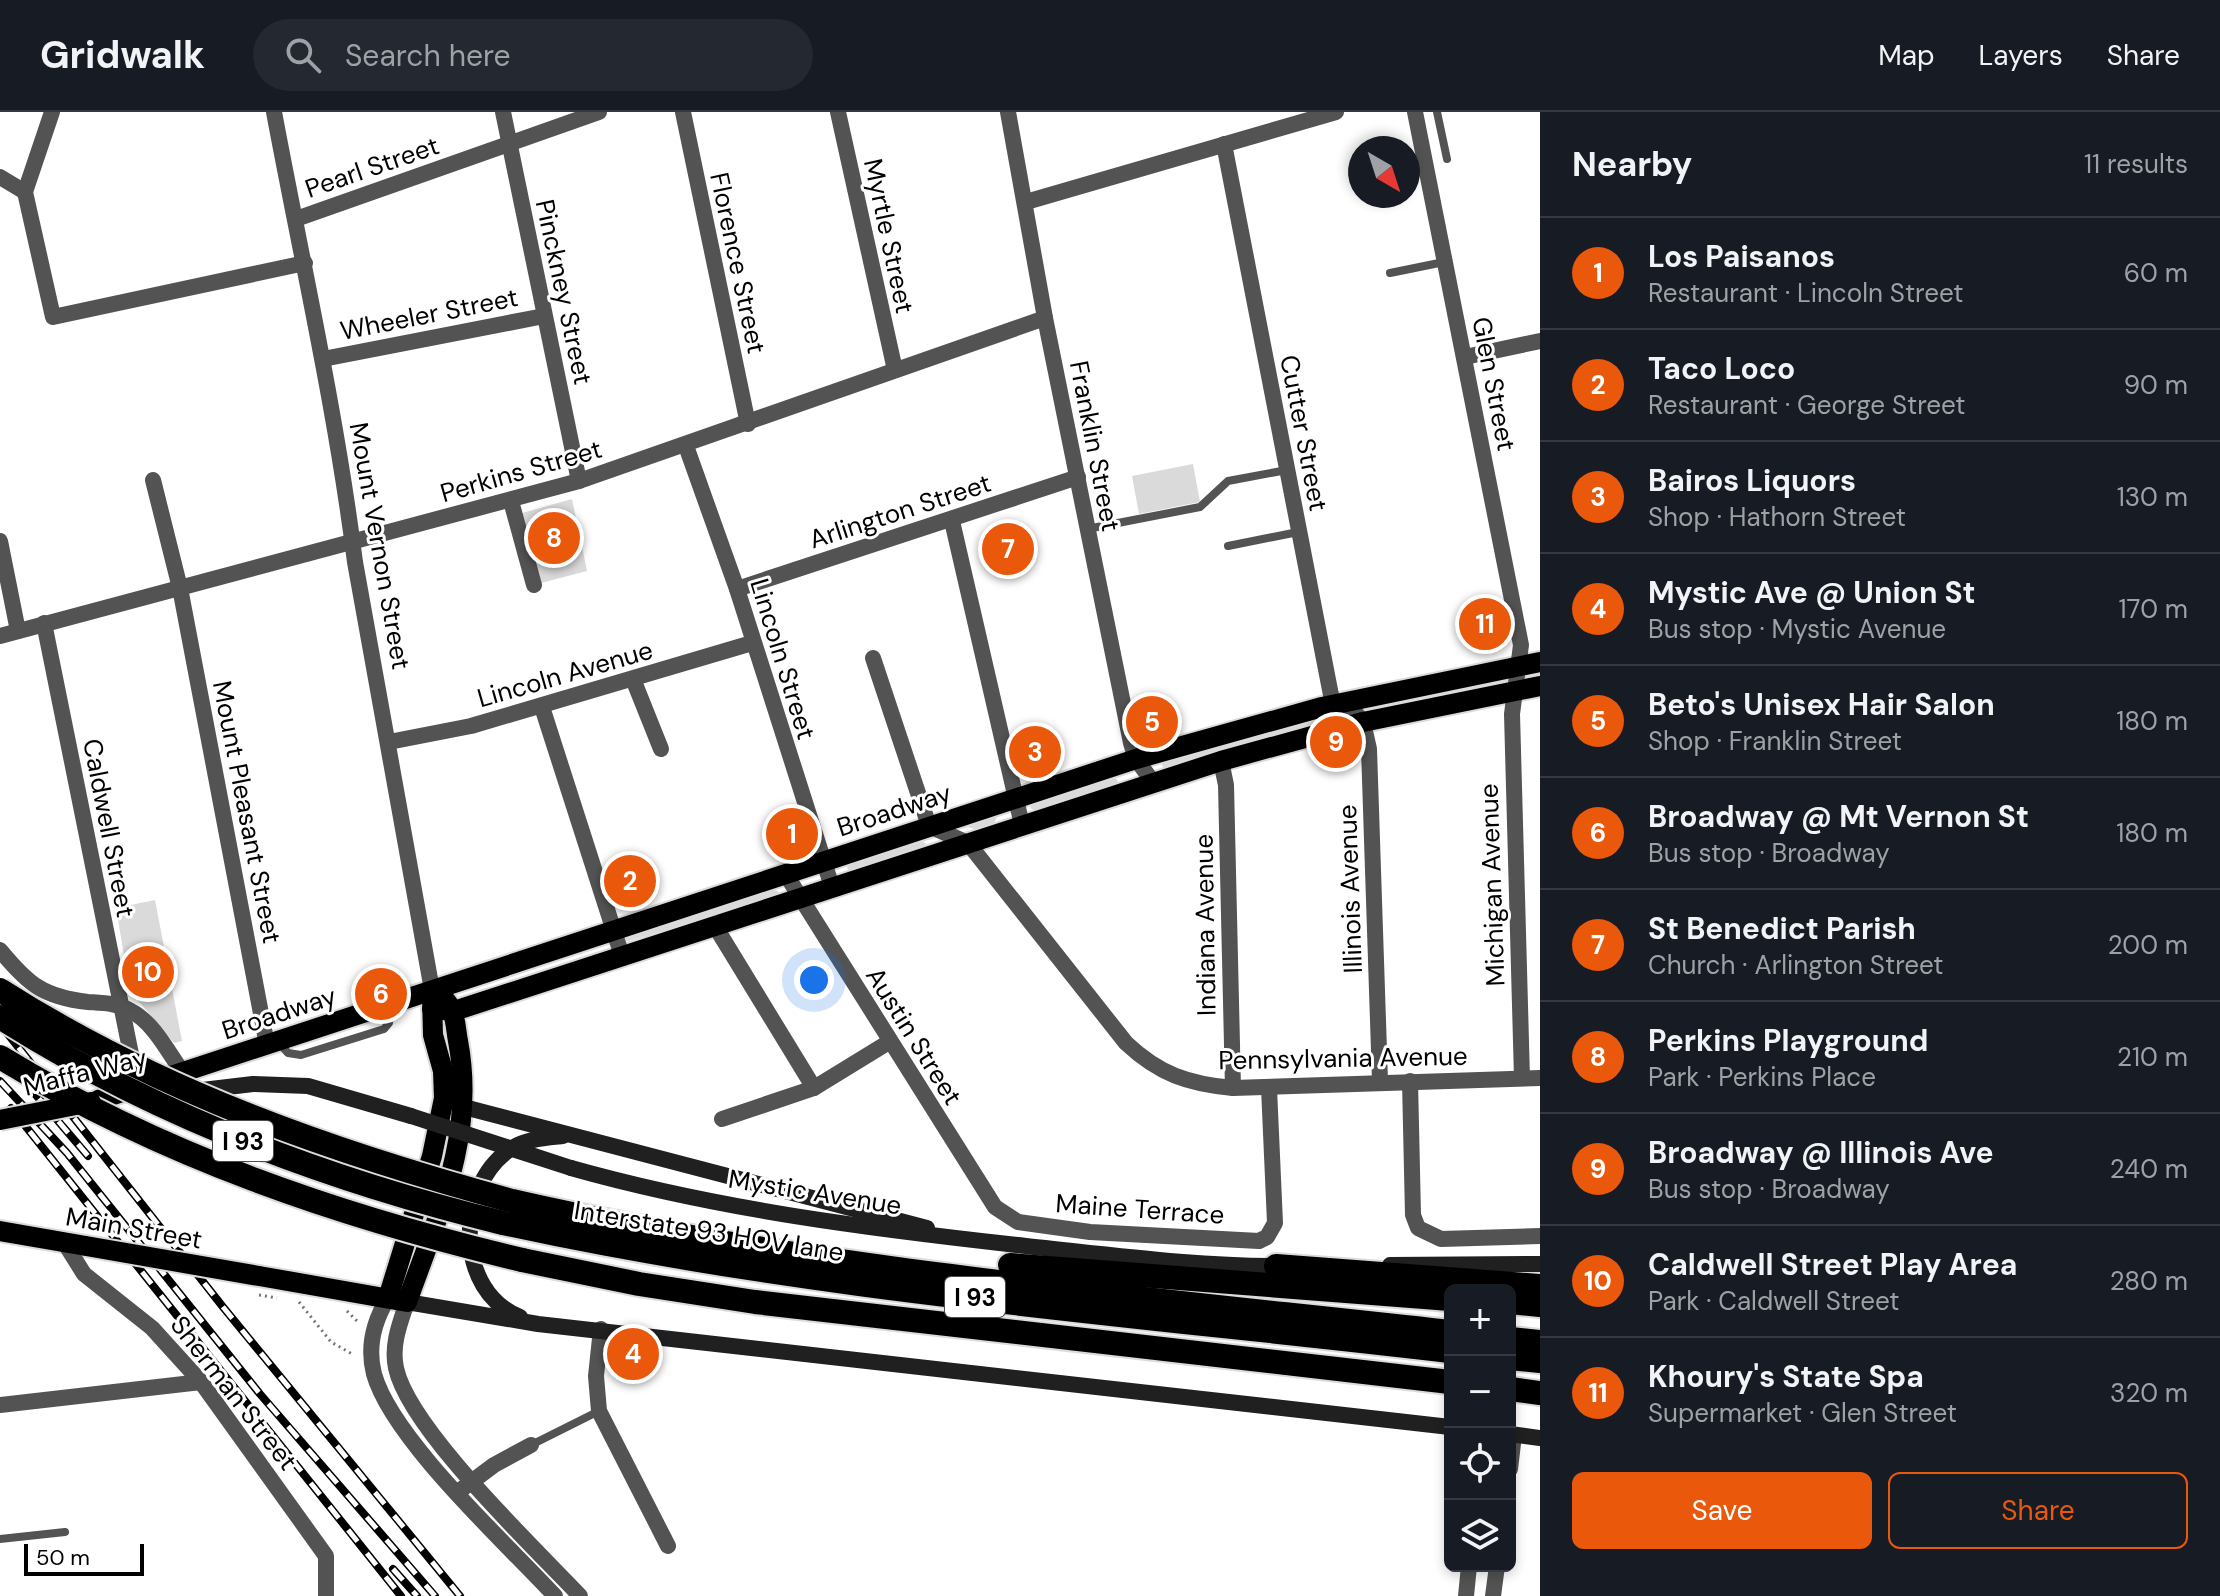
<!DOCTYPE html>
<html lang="en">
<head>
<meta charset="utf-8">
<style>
	:root { --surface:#171b24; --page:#242831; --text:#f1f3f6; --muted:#9ea1a6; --line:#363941; --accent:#ea580c }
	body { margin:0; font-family:"DM Sans",sans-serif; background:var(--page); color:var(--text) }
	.controls { position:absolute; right:24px; bottom:24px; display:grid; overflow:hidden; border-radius:12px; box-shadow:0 4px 12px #0003 }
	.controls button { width:72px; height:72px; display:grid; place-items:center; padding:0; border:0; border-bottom:2px solid var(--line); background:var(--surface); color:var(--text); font:40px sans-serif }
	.compass { position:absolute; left:1348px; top:24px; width:72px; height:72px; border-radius:50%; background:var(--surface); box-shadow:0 4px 12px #0003; rotate:141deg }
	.scale { position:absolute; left:24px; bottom:20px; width:120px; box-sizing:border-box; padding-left:8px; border:4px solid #000; border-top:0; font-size:22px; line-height:28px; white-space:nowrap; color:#000; -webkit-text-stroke:6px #fff; paint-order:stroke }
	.you { position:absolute; left:814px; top:868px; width:28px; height:28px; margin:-20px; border:6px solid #fff; border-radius:50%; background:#1a73e8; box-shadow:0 0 0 12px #1a73e833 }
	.badge { display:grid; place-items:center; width:52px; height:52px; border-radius:50%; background:var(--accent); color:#fff; font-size:26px; font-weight:700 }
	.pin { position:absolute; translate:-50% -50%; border:4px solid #fff; box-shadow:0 2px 8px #0006 }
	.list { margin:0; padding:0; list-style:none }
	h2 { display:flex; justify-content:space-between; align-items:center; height:104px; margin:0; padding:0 32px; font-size:34px }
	h2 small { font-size:26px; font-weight:400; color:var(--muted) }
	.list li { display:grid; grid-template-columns:52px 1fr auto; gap:24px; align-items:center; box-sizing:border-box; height:112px; padding:0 32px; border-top:2px solid var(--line) }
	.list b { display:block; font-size:30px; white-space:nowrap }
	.list p { margin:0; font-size:26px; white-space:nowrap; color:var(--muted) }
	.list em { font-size:26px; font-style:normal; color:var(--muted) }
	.actions { display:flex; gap:16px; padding:24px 32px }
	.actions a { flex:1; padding:18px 0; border:2px solid var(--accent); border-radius:12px; text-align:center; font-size:28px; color:var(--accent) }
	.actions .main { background:var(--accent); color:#fff }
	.icon { flex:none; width:44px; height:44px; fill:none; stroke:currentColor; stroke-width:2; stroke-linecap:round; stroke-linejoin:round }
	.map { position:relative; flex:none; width:1540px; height:1484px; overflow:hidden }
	header { display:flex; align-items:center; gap:48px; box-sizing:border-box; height:112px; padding:0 40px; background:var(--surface); border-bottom:2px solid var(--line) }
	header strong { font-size:38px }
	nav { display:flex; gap:44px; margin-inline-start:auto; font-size:28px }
	.search { width:560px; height:72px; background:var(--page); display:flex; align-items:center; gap:20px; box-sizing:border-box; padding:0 28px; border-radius:44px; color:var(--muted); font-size:30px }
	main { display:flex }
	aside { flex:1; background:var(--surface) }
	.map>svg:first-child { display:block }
	.green { fill:#dadada }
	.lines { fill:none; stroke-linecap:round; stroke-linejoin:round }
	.primary-casing { stroke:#dbdbdb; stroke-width:24 }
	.motorway-casing { stroke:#dbdbdb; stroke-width:28 }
	.path { stroke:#757575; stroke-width:3; stroke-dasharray:2 4; stroke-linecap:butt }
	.service { stroke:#535353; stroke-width:8 }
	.minor { stroke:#535353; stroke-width:16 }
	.tertiary { stroke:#535353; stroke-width:16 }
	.secondary { stroke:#202020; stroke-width:16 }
	.primary { stroke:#000; stroke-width:20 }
	.motorway { stroke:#000; stroke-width:24 }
	.rail-casing { stroke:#000; stroke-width:8 }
	.rail { stroke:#fff; stroke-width:5; stroke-dasharray:15; stroke-linecap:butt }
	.primary-bridge-casing { stroke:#dbdbdb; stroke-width:24; stroke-linecap:butt }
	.motorway-bridge-casing { stroke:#dbdbdb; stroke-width:28; stroke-linecap:butt }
	.path-bridge { stroke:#757575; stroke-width:3; stroke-dasharray:2 4; stroke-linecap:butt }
	.secondary-bridge { stroke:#202020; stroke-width:16 }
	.primary-bridge { stroke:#000; stroke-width:20 }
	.motorway-bridge { stroke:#000; stroke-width:24 }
	.labels { text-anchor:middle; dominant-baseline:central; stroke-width:6; stroke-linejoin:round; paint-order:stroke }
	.shield { fill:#fff; stroke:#4c4c4c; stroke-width:2 }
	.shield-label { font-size:24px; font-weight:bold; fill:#000 }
	.street-label { font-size:26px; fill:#000; stroke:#fff }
</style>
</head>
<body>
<header>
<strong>Gridwalk</strong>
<div class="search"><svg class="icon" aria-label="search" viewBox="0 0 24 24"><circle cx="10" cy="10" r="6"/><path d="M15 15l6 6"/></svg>Search here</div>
<nav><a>Map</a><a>Layers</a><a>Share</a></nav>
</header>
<main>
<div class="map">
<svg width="1540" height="1484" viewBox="0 0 1540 1484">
	<rect width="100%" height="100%" fill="#fff"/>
	<g class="green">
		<polygon points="1193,352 1200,390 1139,402 1132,364"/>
		<polygon points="572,387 587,459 541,471 522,401"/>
		<polygon points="1319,604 1323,606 1320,611 1167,657 1162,654 1162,650"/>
		<polygon points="1113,664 1118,669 1114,674 1036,699 1030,696 1033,691"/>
		<polygon points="998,703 993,713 979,718 967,715"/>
		<polygon points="922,730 926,731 922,737 851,761 847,756 849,752"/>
		<polygon points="773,778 778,779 779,784 625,830 626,824"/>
		<polygon points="155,788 182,929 174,931 130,879 116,796"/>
	</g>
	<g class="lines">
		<g class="primary-casing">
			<g id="primary">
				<polyline points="432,897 454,899 1221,649 1363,610 1540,574"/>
				<polyline points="98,988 1136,647 1322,595 1540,550"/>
				<polyline points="0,1119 86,1134"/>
				<path d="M 259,1164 L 407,1190 C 438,1103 476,1023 458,929 C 455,913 456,901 446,889"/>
				<polyline points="388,1186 432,1044 444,986 443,959 433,923 432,884"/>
			</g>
		</g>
		<g class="motorway-casing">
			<g id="motorway">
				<path d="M 512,1089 C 819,1159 1137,1185 1450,1220"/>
				<path d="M 503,1111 C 814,1179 1134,1202 1450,1239"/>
				<polyline points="522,1148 639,1172 755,1190 1450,1270"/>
				<polyline points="1010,1153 1450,1187"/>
				<polyline points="1276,1154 1540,1174"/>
				<polyline points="1510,1190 1540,1193"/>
				<polyline points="1510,1227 1540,1230"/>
				<polyline points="1510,1246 1540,1249"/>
				<polyline points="1510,1277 1540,1281"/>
			</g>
		</g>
		<g class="path">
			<polyline points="299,1190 331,1230 354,1243"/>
			<polyline points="347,1199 358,1210"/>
		</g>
		<g class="service">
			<polyline points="1437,0 1447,47"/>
			<polyline points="1390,161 1444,150"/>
			<polyline points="1087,417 1200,395 1228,369 1287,358"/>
			<polyline points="1228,434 1298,420"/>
			<polyline points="279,931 288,941 301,943 384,917 389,911 387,894"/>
			<polyline points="531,1333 599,1299"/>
			<polyline points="0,1427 65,1420"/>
		</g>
		<g class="minor">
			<polyline points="52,0 25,80 53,205 305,151"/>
			<path d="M 274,0 C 302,150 336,299 355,450 L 432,878"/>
			<polyline points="503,0 579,369"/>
			<polyline points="683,0 748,312"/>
			<polyline points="838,0 895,258"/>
			<polyline points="1008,0 1045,206 1131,631 1136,647 1153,670"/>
			<polyline points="1415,0 1521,533 1512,602 1522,966"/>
			<polyline points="1224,32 1330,578 1333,593 1350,614"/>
			<polyline points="0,65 25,80"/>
			<polyline points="1026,90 1336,0"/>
			<polyline points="296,107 599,0"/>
			<polyline points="1465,245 1540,229"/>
			<polyline points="323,247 544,204"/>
			<polyline points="686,334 737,477 832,775"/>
			<polyline points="153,368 180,476 267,933"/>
			<polyline points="511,389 534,473"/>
			<polyline points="952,409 1022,713"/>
			<polyline points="0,429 18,519"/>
			<polyline points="737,477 1078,365"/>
			<polyline points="44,511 134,957"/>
			<polyline points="0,524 579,369 1045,206"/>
			<path d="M 873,546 L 929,714 L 968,731 L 1126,931 C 1159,962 1188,972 1233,976 L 1540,966"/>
			<polyline points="633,567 661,637"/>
			<polyline points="1346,590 1363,610 1369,637 1380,969"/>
			<polyline points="542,595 622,844"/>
			<polyline points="389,630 471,614 752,531"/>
			<polyline points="1221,649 1226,673 1233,976"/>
			<polyline points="785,761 995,1095 1018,1110 1090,1120 1259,1129 1267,1125 1275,1111 1269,976"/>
			<polyline points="715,814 814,976"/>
			<path d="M 0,838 C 28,872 43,885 88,890 C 103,891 118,891 131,899 C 154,911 168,940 183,961"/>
			<polyline points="1410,969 1413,1103 1418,1116 1441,1127 1540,1124"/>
			<polyline points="722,1007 814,976 889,930"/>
			<polyline points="64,1130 84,1162 152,1216 201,1270 326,1444 326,1484"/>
			<polyline points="601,1217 596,1264 599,1299 668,1434"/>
			<polyline points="0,1293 201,1270"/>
			<polyline points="1510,1357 1514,1323"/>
			<polyline points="458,1380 494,1353 531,1333"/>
			<polyline points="1466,1484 1469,1454"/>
			<polyline points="1493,1484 1497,1454"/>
		</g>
		<g class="tertiary">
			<path d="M 388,1186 C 374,1209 367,1235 374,1262 C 392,1327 507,1432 555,1484"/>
			<path d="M 407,1190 C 400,1211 391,1233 396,1256 C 409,1317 534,1435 580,1484"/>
		</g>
		<g class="secondary">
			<polyline points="194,979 253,972 308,974 411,1004"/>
			<polyline points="464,995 927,1116"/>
			<path d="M 571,1056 C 720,1098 872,1117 1026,1134 C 1112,1143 1200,1155 1286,1154"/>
			<polyline points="1390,1153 1540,1152"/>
			<polyline points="407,1190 538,1212 1450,1315"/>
			<path d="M 520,1205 C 455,1179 455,1076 509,1038 C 525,1027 544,1026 563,1024"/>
			<polyline points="1510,1322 1540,1326"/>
		</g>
		<use href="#primary" class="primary"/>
		<use href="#motorway" class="motorway"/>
		<g class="rail-casing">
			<g id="rail">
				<polyline points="0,912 223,1195 460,1484"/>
				<polyline points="0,941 88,1044"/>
				<polyline points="0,969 67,1041 260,1282 435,1484"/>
				<polyline points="11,996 401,1484"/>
				<polyline points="393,1457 417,1484"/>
			</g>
		</g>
		<use href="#rail" class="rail"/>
		<g class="primary-bridge-casing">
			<g id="primary-bridge">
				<polyline points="0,1008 91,990"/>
				<polyline points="86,1134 259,1164"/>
			</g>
		</g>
		<g class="motorway-bridge-casing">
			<g id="motorway-bridge">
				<path d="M 0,878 C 158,979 332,1040 512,1089"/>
				<path d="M 0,905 C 154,1003 327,1068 503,1111"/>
				<path d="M 0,945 C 162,1044 339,1104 522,1148"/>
			</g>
		</g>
		<polyline class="path-bridge" points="259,1183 277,1186"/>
		<polyline class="secondary-bridge" points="411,1004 571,1056"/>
		<use href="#primary-bridge" class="primary-bridge"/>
		<use href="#motorway-bridge" class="motorway-bridge"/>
	</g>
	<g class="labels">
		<g class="shield">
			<rect x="213" y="1009" width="60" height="40" rx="6"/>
			<rect x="945" y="1165" width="60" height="40" rx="6"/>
		</g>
		<g class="shield-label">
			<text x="243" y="1029">I 93</text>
			<text x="975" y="1185">I 93</text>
		</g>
		<g class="street-label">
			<text transform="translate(372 55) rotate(-19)">Pearl Street</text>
			<text transform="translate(889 124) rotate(78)">Myrtle Street</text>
			<text transform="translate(738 151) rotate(78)">Florence Street</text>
			<text transform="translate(564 180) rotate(78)">Pinckney Street</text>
			<text transform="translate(429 202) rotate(-11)">Wheeler Street</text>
			<text transform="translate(1494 272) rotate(79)">Glen Street</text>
			<text transform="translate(1304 321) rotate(79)">Cutter Street</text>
			<text transform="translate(1095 334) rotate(79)">Franklin Street</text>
			<text transform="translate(521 359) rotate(-16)">Perkins Street</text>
			<text transform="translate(900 399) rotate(-18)">Arlington Street</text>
			<text transform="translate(380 434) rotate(80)">Mount Vernon Street</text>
			<text transform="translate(783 547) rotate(73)">Lincoln Street</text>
			<text transform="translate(565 562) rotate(-16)">Lincoln Avenue</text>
			<text transform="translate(894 698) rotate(-18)">Broadway</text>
			<text transform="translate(247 700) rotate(79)">Mount Pleasant Street</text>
			<text transform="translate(109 716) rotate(79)">Caldwell Street</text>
			<text transform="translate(1492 773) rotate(-92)">Michigan Avenue</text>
			<text transform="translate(1350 777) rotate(-92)">Illinois Avenue</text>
			<text transform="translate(1205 813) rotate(-91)">Indiana Avenue</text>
			<text transform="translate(279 901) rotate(-18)">Broadway</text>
			<text transform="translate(914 924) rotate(58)">Austin Street</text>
			<text transform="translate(1343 946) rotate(-1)">Pennsylvania Avenue</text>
			<text transform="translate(85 960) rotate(-14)">Maffa Way</text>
			<text transform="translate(815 1080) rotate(9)">Mystic Avenue</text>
			<text transform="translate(1140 1097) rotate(4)">Maine Terrace</text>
			<text transform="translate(134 1116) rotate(10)">Main Street</text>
			<text transform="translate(709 1119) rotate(9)">Interstate 93 HOV lane</text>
			<text transform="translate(234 1281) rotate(52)">Sherman Street</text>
		</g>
	</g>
</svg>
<div class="controls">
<button>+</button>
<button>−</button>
<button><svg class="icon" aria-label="locate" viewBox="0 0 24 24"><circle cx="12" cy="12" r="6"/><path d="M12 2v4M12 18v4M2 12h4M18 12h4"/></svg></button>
<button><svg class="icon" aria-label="layers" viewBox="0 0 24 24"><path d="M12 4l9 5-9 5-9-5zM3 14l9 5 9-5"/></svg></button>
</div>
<svg class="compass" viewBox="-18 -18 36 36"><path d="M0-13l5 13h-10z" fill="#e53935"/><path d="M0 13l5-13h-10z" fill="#9ea1a6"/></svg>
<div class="scale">50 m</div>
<div class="you"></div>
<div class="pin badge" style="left:792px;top:722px">1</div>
<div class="pin badge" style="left:630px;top:769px">2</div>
<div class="pin badge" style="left:1035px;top:640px">3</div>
<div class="pin badge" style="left:633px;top:1242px">4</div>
<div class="pin badge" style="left:1152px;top:610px">5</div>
<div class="pin badge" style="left:381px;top:882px">6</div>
<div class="pin badge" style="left:1008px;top:437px">7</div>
<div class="pin badge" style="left:554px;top:426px">8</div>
<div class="pin badge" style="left:1336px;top:630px">9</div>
<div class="pin badge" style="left:148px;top:860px">10</div>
<div class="pin badge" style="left:1485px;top:512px">11</div>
</div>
<aside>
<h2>Nearby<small>11 results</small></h2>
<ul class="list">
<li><span class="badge">1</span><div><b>Los Paisanos</b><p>Restaurant · Lincoln Street</p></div><em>60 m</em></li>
<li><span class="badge">2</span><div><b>Taco Loco</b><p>Restaurant · George Street</p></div><em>90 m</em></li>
<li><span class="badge">3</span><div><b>Bairos Liquors</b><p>Shop · Hathorn Street</p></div><em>130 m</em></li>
<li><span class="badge">4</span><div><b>Mystic Ave @ Union St</b><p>Bus stop · Mystic Avenue</p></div><em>170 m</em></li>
<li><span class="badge">5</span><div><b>Beto's Unisex Hair Salon</b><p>Shop · Franklin Street</p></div><em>180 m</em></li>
<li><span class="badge">6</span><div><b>Broadway @ Mt Vernon St</b><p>Bus stop · Broadway</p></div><em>180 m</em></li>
<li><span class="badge">7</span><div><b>St Benedict Parish</b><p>Church · Arlington Street</p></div><em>200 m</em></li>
<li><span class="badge">8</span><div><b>Perkins Playground</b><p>Park · Perkins Place</p></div><em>210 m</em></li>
<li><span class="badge">9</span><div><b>Broadway @ Illinois Ave</b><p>Bus stop · Broadway</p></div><em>240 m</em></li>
<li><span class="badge">10</span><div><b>Caldwell Street Play Area</b><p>Park · Caldwell Street</p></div><em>280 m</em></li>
<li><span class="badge">11</span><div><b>Khoury's State Spa</b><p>Supermarket · Glen Street</p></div><em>320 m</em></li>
</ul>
<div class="actions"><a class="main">Save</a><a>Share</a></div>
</aside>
</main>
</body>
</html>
